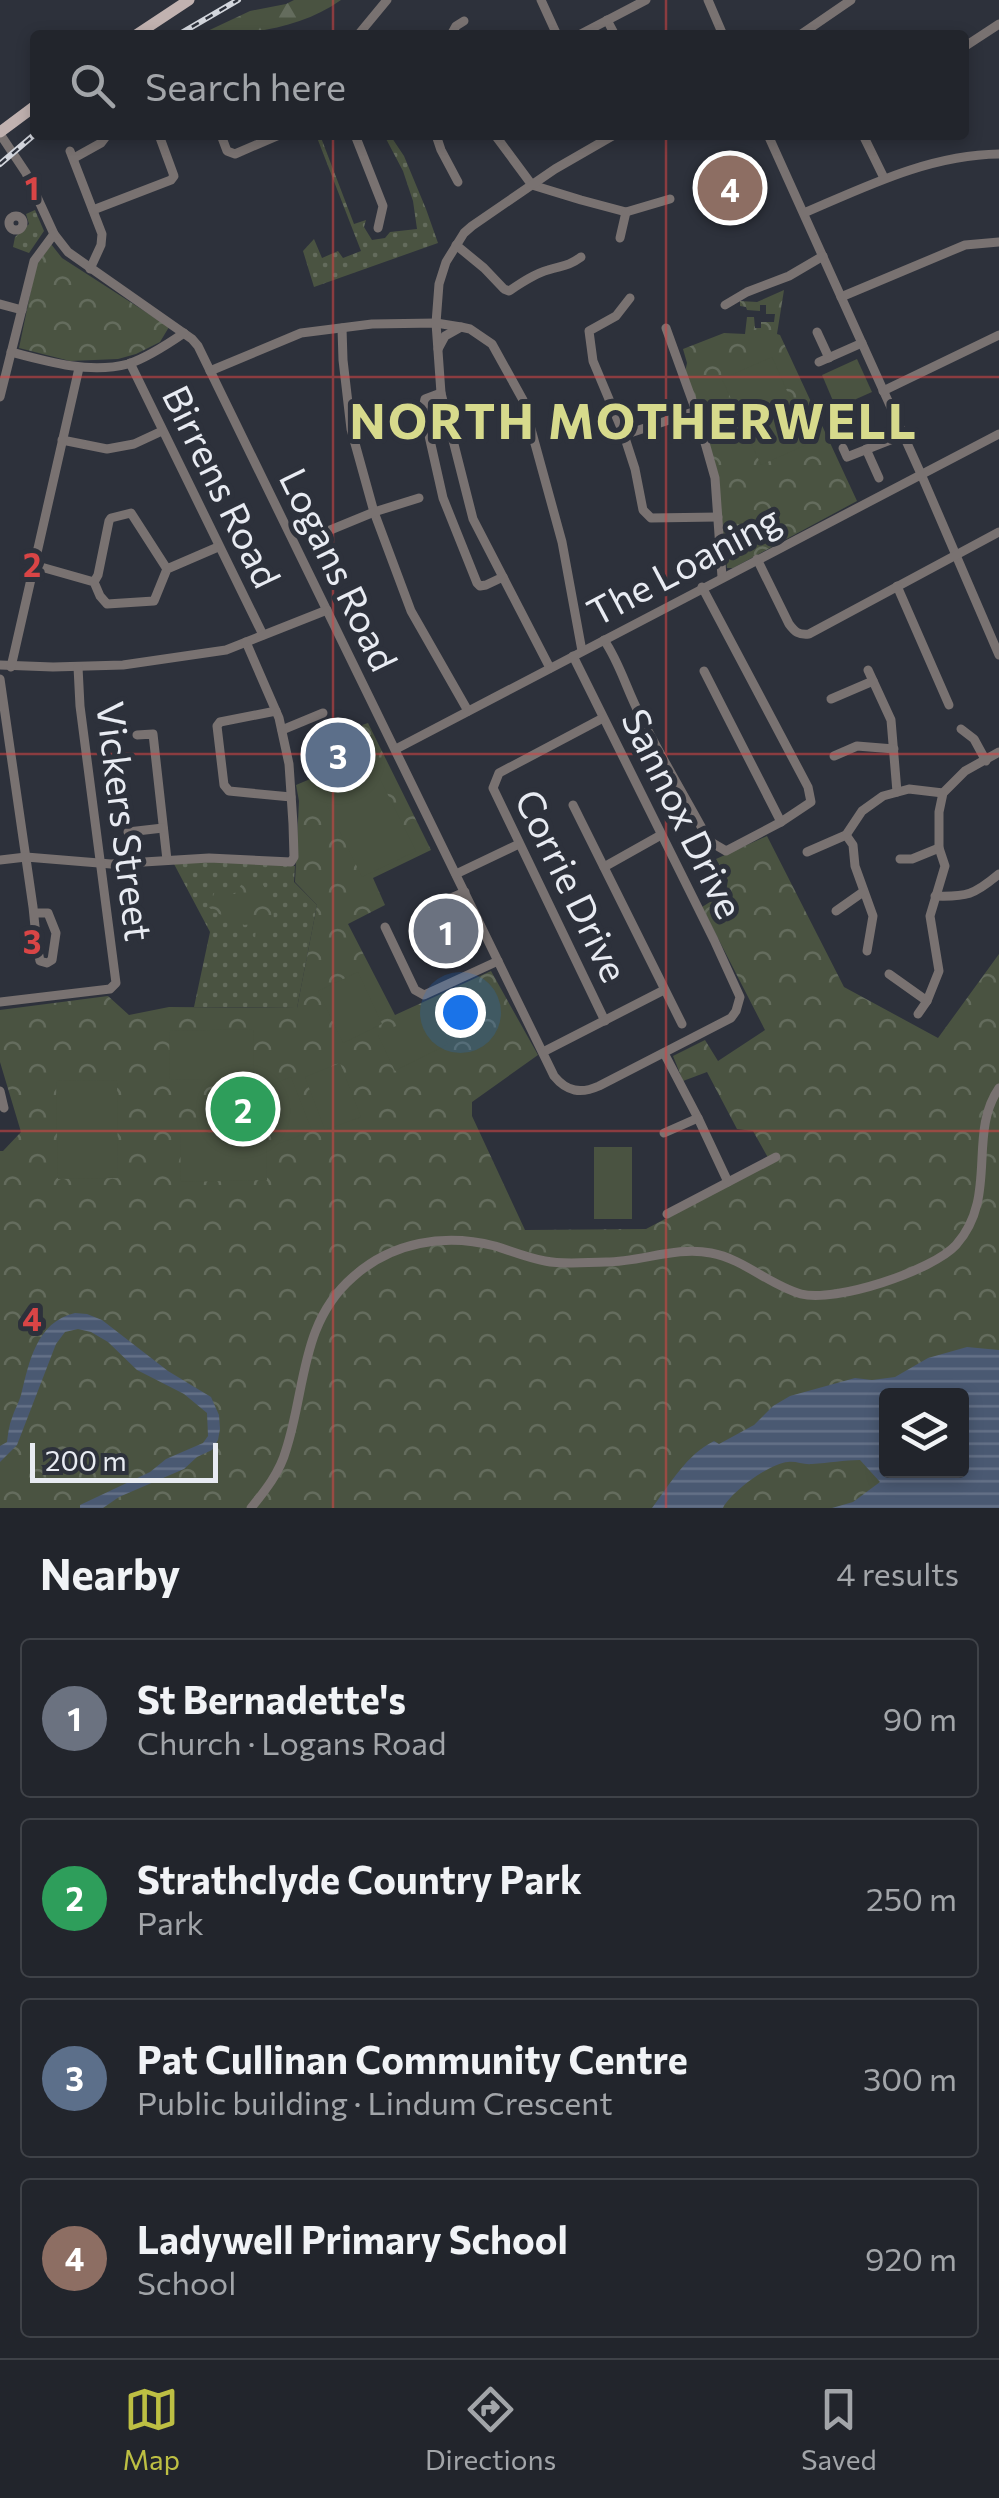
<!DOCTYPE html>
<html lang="en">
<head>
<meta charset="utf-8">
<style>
	:root { --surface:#22252c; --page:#2a2d34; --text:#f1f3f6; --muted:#a2a5a9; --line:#3f4248; --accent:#bdbf43 }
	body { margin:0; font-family:Commissioner,sans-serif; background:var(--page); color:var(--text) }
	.controls { position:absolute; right:30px; bottom:30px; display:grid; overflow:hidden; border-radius:10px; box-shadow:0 5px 15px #0003 }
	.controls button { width:90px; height:90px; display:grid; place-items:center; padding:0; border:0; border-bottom:2px solid var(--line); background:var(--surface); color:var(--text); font:50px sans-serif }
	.scale { position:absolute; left:30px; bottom:25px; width:188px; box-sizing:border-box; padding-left:10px; border:5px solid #e8ebf2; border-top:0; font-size:28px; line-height:35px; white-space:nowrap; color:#e8ebf2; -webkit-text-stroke:8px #2d313b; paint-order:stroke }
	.you { position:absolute; left:460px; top:1012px; width:35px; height:35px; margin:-25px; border:8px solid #fff; border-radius:50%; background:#1a73e8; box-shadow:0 0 0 15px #1a73e833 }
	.badge { display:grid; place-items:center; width:65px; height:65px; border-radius:50%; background:var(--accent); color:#fff; font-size:32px; font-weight:700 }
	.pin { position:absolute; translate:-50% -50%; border:5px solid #fff; box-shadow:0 2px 10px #0006 }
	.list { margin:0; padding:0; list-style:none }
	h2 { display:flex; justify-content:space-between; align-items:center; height:130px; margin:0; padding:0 40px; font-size:42px }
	h2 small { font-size:32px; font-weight:400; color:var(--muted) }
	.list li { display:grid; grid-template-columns:65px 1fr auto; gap:30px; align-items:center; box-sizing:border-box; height:160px; margin:0 20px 20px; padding:0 20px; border:2px solid var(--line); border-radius:10px }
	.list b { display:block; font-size:38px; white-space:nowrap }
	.list p { margin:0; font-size:32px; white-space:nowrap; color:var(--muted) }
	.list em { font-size:32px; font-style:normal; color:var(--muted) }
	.icon { flex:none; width:55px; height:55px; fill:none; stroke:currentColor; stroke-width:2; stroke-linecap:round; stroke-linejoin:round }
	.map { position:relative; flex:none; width:999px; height:1508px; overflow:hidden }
	.search { position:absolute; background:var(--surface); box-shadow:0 5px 15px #0003; left:30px; right:30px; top:30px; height:110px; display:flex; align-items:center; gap:25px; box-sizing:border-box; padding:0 35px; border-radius:10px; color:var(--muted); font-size:38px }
	.sheet { height:850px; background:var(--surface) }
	nav { display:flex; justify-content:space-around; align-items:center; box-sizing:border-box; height:140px; border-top:2px solid var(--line); background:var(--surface); font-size:28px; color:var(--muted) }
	nav a { display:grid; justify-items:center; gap:5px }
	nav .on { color:var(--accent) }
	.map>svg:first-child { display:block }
	.grass { fill:url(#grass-dots) }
	.forest { fill:url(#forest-firs) }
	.park { fill:url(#park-crowns); fill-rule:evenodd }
	.pitch { fill:#4a5341 }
	.water { fill:url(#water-rules); fill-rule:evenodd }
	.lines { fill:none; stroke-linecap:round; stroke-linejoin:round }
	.minor { stroke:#797271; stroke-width:9 }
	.major { stroke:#c1b2b0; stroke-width:11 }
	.rail-casing { stroke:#d3d6dd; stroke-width:6 }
	.rail { stroke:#2d313b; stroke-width:2.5; stroke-dasharray:8; stroke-linecap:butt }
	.grid { fill:none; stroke:#d94546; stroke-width:2.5; stroke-opacity:0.55 }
	.labels { text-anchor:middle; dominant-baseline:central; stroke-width:10; stroke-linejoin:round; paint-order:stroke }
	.street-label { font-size:38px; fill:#e8ebf2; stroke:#2d313b }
	.district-label { font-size:48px; font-weight:bold; letter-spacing:2.5px; fill:#d7da8c; stroke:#2d313b }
	.grid-label { font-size:32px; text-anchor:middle; font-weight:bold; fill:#d94546; stroke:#2d313b; stroke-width:10; stroke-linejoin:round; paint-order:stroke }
</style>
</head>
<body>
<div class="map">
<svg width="999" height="1508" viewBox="0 0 999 1508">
	<defs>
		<pattern id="grass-dots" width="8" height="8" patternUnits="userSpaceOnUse" patternTransform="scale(2.5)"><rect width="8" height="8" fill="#4a5341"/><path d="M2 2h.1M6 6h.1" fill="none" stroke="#646c5d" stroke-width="1.8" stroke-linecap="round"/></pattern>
		<pattern id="forest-firs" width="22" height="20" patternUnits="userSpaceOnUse" patternTransform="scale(2.5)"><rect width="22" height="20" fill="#4a5341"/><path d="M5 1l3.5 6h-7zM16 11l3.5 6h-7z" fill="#646c5d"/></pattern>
		<pattern id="park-crowns" width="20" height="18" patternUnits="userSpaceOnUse" patternTransform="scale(2.5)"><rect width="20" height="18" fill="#4a5341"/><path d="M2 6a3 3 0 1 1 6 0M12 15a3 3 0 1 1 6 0" fill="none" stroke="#646c5d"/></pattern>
		<pattern id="water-rules" width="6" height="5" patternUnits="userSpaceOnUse" patternTransform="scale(2.5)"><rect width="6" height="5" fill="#4a5972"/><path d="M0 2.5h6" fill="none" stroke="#647187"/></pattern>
	</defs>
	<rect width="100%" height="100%" fill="#2d313b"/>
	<g class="grass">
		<polygon points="316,135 320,135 354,224 366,220 364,227 372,240 385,238 390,232 417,229 413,201 403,171 384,135 390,135 404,156 426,209 438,243 314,287 303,251 314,239 322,258 338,251 343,258 361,251"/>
		<polygon points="35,210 44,231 29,253 13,247 15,237 29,224 26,214"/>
		<polygon points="209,861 295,866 294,882 317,905 297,1008 194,1007 210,932 174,864"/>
	</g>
	<path class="forest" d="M 294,0 L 341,0 C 300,29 248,35 199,35 L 250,11 L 286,4 Z"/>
	<g class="park">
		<polygon points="51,244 62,258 169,327 160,342 136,354 118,359 70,361 19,348 36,266"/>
		<polygon points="784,290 777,334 780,335 857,501 733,568 727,568 720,505 684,377 687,363 683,349 724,333 745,334 747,317 754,317 755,328 761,328 761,322 774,322 775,314 766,314 766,305 760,305 760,311 747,310 746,307 740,306 740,301 757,302"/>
		<path d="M 368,723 L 431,850 L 373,878 L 385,905 L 348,924 L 395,1015 L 491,971 L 538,1055 L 472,1102 L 472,1116 L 525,1230 L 646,1229 L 771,1163 L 753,1131 L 737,1129 L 707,1072 L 683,1081 L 673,1056 L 705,1040 L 718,1061 L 765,1030 L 702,907 L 726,892 L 728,880 L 716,859 L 767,836 L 844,987 L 938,1038 L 999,954 L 999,1508 L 0,1508 L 0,1151 L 3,1151 L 21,1132 L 0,1062 L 0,1010 L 108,996 L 129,1015 L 169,1007 L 297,1008 L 317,905 L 295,882 L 299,801 L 296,785 L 322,774 L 335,778 L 354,768 L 351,759 L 369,748 L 362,725 ZM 886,1396 L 962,1396 L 962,1470 L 886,1470 Z"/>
		<path d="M 252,881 L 260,881 C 278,905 274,915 271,943 L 255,940 L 256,927 L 252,924 L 244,925 C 233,914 218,918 209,907 L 215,891 L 235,894 L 243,882 Z"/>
	</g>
	<g class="pitch">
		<polygon points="772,357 810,443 761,465 722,379"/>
		<polygon points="857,359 872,392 836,408 822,375"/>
		<polygon points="373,765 416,851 362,877 320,791"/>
		<polygon points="358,972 382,1024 343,1043 318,991"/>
		<polygon points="430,1009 448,1044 395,1071 378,1035"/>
		<polygon points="253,1029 254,1078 170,1080 169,1031"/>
		<polygon points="340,1063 361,1117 325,1130 305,1077"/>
		<polygon points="291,1077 312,1131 275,1145 254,1091"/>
		<polygon points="117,1080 118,1178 58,1179 56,1081"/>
		<polygon points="266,1131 267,1180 181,1182 180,1133"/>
		<rect x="594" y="1147" width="38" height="72"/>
	</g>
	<g class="water">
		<path d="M 75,1313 L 87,1314 L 102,1320 L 168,1371 L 211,1397 L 219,1415 L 220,1429 L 218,1440 L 212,1450 L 197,1457 L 184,1469 L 119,1497 L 103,1508 L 80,1508 L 80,1505 L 150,1472 L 166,1459 L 203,1443 L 208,1436 L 207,1413 L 184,1394 L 137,1370 L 108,1342 L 91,1332 L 78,1329 L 65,1332 L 56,1344 L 17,1445 L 0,1462 L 0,1446 L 7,1442 C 8,1434 9,1425 12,1418 C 14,1410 19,1403 21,1395 C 29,1363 36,1322 75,1313 Z"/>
		<path d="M 967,1347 L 999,1350 L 999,1508 L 832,1508 L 853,1502 L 880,1482 L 860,1460 C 844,1460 829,1463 812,1464 C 804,1465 796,1461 788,1462 C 770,1463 731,1492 723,1508 L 652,1508 C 670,1484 687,1454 714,1441 L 719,1444 L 754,1425 L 773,1406 L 790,1396 L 855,1378 L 872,1380 L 895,1377 L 928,1358 ZM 886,1396 L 962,1396 L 962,1470 L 886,1470 Z"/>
	</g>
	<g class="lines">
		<g class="minor">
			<polyline points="541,0 557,35"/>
			<polyline points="708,0 723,35"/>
			<polyline points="607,20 615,35"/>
			<polyline points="358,35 387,0"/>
			<polyline points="451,35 456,26 464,21"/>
			<polyline points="579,35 646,0"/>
			<polyline points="800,35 851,0"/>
			<polyline points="964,47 999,24"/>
			<path d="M 0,134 L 26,173 L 54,234 L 68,252 L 192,339 L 198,346 L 554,1076 C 567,1092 581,1094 599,1086 L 731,1018 L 736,1011 L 740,997 L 714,940 L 573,656"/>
			<polyline points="221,135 227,151 235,154 279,135"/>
			<polyline points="355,135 383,206 378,228"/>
			<polyline points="436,135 441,150 458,182"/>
			<polyline points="495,135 532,185 581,200 626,212 670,199"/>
			<polyline points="768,135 921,474 999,655"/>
			<polyline points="863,135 884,178"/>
			<polyline points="70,151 102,234 101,245 90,269"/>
			<polyline points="74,158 101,143 107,135"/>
			<polyline points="93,210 171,180 174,176 159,135"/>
			<path d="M 804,213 C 867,186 929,155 999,154"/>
			<circle cx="16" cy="223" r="7"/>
			<polyline points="620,238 626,212"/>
			<path d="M 456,245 L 484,268 L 504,289 L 509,291 C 521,283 534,274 548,270 C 563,265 567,267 581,257"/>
			<polyline points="841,297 965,245 999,242"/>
			<polyline points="630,298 616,316 589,331 593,361 624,435 635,469 643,510 651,518 718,517"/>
			<polyline points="0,304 22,310"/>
			<polyline points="725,305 747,292 789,276 823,256"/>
			<polyline points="342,328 343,360 351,429 374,512 411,611 468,711"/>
			<polyline points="666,328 696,411 715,478 722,577"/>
			<polyline points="817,332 829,358"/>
			<polyline points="438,349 445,336 461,327"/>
			<path d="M 11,352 C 48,362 90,374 128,364 C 147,358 168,344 184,333"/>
			<polyline points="819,362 862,343"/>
			<polyline points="130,363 263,635"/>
			<polyline points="210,371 301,333 372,324 436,323 461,327 470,329 492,344 523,400 562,542 582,651"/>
			<polyline points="883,391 999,335"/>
			<polyline points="441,393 425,399 423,409 443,498 477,583 480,586 486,585 503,577"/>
			<polyline points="0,397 34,261 54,234"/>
			<polyline points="624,435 696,411"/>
			<polyline points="62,440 107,449 134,444 162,431"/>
			<polyline points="843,448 847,457 903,435"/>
			<polyline points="866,449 879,478"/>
			<polyline points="323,533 374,512 419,498"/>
			<path d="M 757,559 L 789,624 C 795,632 798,635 809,634 L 999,532"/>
			<polyline points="34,565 94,582 100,596 107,604 154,601 167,569 218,547"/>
			<polyline points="94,582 98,575 109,521 111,518 131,513 167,569"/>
			<polyline points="897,586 949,705"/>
			<path d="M 604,640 C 620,663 627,691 641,717 C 662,759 687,800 709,841 L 726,851 L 781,822 L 811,802 L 808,787 L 702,587"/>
			<polyline points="0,665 53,667 123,665 226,650 327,610"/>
			<polyline points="11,667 79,368"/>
			<polyline points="550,668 473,519 441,393 436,323 439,284 446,262 464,233 472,226 555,169 614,135"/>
			<polyline points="868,670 891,720 897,792"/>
			<polyline points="704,671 781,822"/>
			<path d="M 0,679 L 33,907 C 35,925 36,943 40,961 L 47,963 L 52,960 L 56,933 L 48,913 L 34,913"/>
			<polyline points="831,699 873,681"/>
			<polyline points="276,711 220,722 217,726 224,785 229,791 291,797"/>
			<polyline points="603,718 499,773 493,788 605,1021"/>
			<polyline points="961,729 974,739 986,761"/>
			<polyline points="282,730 323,713"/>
			<polyline points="137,735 153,734 167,860"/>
			<polyline points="396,749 999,434"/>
			<polyline points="834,756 857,746 894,749"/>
			<polyline points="573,805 682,1024"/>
			<polyline points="128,832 163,828"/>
			<polyline points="846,835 853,845 855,866 873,916 867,951"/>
			<polyline points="807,852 846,835 862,811 883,796 909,789 943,793"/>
			<polyline points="900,859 912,859 939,848"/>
			<polyline points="0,860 26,857 111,864 209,858 291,862 294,857 293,824 289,764 279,718 246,642"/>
			<polyline points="604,867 661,835"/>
			<polyline points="456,874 519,844"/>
			<path d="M 935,896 C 967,897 974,895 999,874"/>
			<polyline points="435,905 465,892"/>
			<polyline points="836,911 863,892"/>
			<polyline points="385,927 415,990 424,995 498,961"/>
			<polyline points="889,974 927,1001"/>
			<polyline points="0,1002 110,989 116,983 80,706 78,667"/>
			<polyline points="918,1014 927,1001 939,971 930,916 945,866 939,848 939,812 943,793 965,771 999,752"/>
			<polyline points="543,1052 664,990"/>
			<polyline points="664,1053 698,1118 728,1182"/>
			<polyline points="0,1091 4,1108"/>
			<polyline points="664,1133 698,1118"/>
			<polyline points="667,1214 776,1157"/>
			<path d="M 251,1508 C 265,1491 280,1472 286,1450 C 306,1389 300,1323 353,1277 C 392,1242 444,1233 495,1246 C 511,1251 528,1258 545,1261 C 565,1265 587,1262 606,1262 C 641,1262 676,1246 711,1253 C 744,1259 769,1285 801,1294 C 835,1303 932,1271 956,1245 C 999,1197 967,1134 999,1088"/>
		</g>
		<g class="major">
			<polyline points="136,35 189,0"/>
			<polyline points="0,132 35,106"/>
		</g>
		<g class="rail-casing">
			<g id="rail">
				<polyline points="178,35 238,0"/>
				<polyline points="0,164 35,134"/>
			</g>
		</g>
		<use href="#rail" class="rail"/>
	</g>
	<path class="grid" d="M 333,0 L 333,35M 666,0 L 666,35M 333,135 L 333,1508M 666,135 L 666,1508M 0,377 L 999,377M 0,754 L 999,754M 0,1131 L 999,1131"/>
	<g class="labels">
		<g class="street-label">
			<text transform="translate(223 486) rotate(64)">Birrens Road</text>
			<text transform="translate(683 564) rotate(-28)">The Loaning</text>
			<text transform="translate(340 569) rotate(64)">Logans Road</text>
			<text transform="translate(684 813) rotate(64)">Sannox Drive</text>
			<text transform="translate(126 821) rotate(83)">Vickers Street</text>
			<text transform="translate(573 885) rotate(64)">Corrie Drive</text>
		</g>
		<g class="district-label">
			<text x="634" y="419">NORTH MOTHERWELL</text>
		</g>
	</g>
	<g class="grid-label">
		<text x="32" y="200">1</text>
		<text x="32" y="577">2</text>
		<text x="32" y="954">3</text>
		<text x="32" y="1331">4</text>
	</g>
</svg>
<div class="controls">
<button><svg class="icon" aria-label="layers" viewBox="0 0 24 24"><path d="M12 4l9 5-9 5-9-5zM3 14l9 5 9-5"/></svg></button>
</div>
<div class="scale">200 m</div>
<div class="you"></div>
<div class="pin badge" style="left:446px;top:931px;background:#6b7280">1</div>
<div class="pin badge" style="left:243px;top:1109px;background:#2e9e5b">2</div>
<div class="pin badge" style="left:338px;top:755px;background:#5c6f8a">3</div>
<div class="pin badge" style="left:730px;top:188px;background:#8d6e63">4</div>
<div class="search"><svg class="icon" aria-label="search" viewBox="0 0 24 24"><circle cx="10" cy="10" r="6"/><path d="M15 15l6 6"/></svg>Search here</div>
</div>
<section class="sheet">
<h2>Nearby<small>4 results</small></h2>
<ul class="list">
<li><span class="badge" style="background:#6b7280">1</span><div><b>St Bernadette's</b><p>Church · Logans Road</p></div><em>90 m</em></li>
<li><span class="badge" style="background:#2e9e5b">2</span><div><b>Strathclyde Country Park</b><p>Park</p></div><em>250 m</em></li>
<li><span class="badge" style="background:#5c6f8a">3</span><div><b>Pat Cullinan Community Centre</b><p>Public building · Lindum Crescent</p></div><em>300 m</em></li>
<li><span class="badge" style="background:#8d6e63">4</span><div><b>Ladywell Primary School</b><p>School</p></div><em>920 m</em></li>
</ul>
</section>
<nav>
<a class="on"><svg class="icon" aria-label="map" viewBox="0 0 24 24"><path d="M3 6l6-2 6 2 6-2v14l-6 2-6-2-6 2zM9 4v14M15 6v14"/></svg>Map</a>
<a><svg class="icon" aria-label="directions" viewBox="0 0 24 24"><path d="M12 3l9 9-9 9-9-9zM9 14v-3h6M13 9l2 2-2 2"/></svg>Directions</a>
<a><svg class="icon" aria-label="saved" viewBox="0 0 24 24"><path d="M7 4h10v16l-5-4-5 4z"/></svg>Saved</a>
</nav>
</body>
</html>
